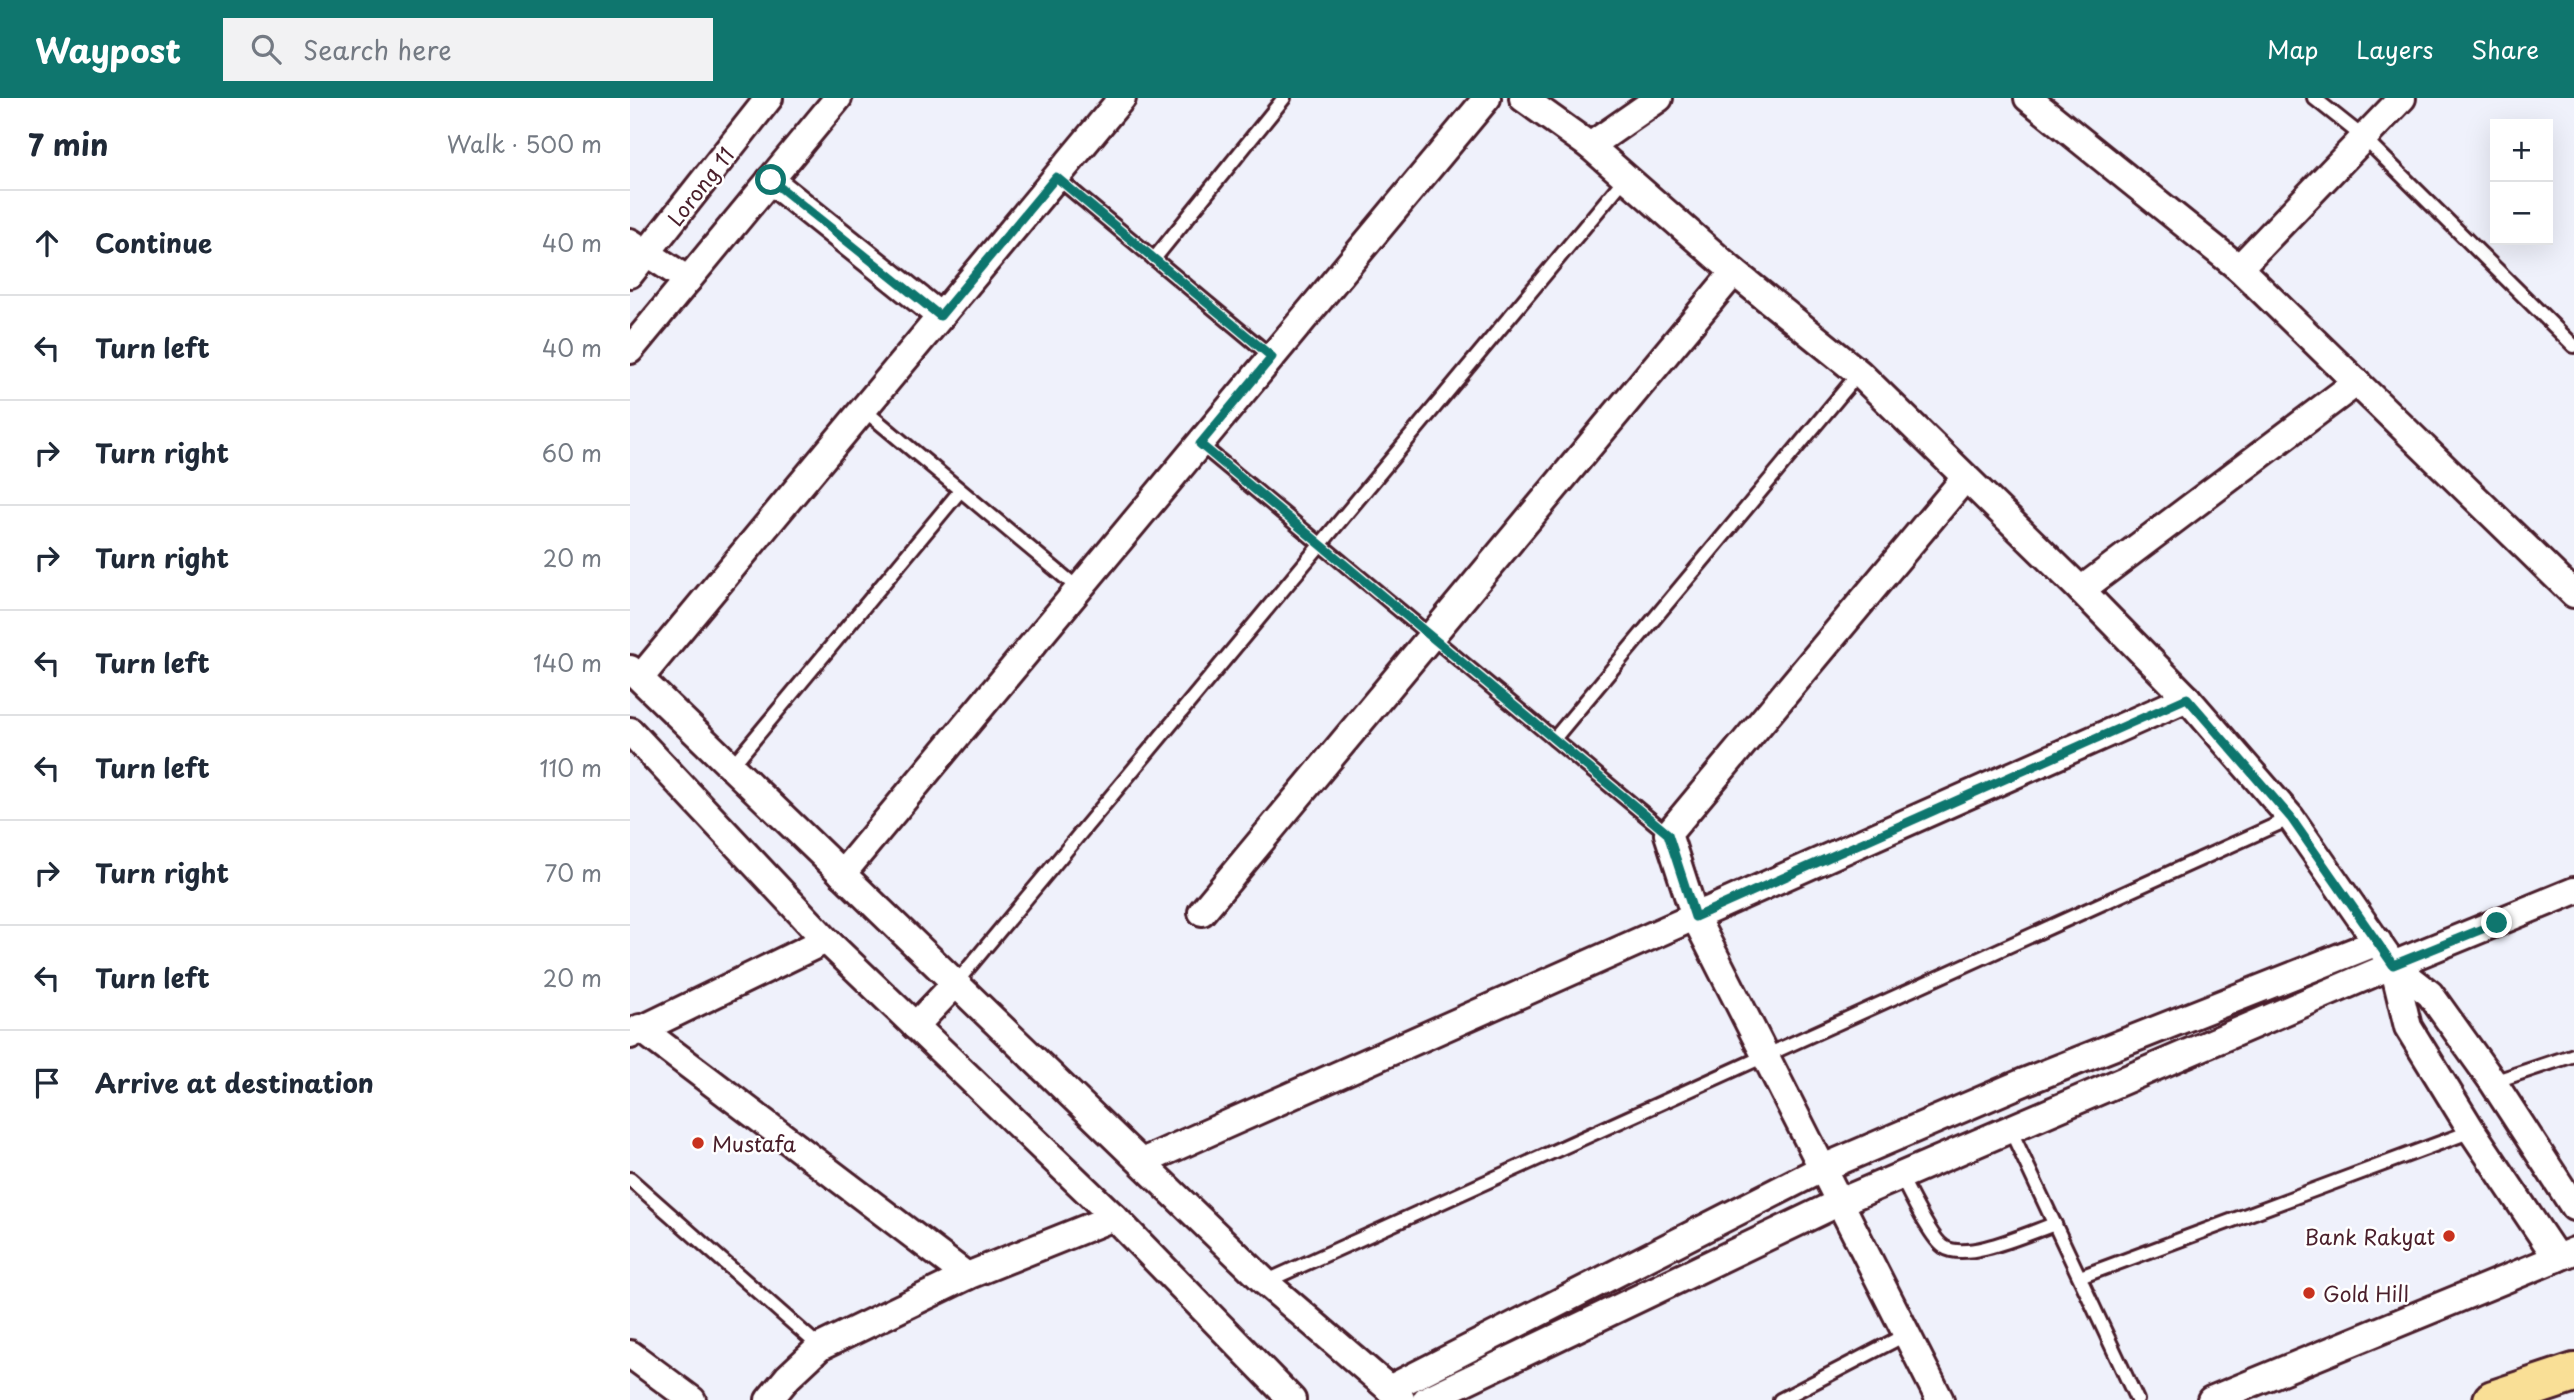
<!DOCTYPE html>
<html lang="en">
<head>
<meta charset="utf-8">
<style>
	:root { --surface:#fff; --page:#f2f2f3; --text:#1f2937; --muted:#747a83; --line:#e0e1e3; --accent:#0f766e }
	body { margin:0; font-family:"Playpen Sans",sans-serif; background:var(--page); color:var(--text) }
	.controls { position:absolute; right:21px; top:21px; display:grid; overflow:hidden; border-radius:0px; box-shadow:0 7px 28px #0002 }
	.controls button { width:63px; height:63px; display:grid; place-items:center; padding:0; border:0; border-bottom:2px solid var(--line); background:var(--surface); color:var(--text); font:35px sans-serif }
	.stop { position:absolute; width:21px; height:21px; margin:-16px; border:5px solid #0f766e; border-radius:50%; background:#fff }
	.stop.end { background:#0f766e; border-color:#fff; box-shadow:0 2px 7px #0008 }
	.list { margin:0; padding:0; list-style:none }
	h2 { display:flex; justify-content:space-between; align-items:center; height:91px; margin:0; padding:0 28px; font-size:30px }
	h2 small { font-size:23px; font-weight:400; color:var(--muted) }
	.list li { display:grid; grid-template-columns:46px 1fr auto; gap:21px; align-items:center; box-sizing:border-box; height:105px; padding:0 28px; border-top:2px solid var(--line) }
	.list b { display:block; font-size:26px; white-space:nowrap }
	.list em { font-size:23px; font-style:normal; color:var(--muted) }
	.icon { flex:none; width:38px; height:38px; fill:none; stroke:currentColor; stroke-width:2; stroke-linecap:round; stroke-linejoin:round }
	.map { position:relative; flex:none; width:1944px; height:1302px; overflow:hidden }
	header { display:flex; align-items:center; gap:42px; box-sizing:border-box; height:98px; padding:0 35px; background:var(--accent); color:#fff }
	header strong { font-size:33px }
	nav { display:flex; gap:38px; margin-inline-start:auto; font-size:24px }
	.search { width:490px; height:63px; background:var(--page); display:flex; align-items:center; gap:18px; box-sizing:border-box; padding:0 24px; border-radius:0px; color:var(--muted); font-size:26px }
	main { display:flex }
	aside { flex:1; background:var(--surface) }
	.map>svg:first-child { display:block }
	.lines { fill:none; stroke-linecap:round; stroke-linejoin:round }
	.service-casing { stroke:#4a1f2b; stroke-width:18 }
	.minor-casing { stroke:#4a1f2b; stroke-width:32 }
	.primary-casing { stroke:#4a1f2b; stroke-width:44 }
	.service { stroke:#fff; stroke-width:12 }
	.minor { stroke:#fff; stroke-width:26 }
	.primary { stroke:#f9df96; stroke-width:38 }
	.route { stroke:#0f766e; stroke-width:9 }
	.poi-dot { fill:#c8321e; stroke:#fff; stroke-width:2.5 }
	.labels { text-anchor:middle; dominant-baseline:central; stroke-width:5; stroke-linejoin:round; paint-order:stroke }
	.street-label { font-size:21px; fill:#4a1f2b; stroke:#fff }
	.poi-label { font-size:21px; fill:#4a1f2b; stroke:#fff; text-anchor:start }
</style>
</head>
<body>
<header>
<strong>Waypost</strong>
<div class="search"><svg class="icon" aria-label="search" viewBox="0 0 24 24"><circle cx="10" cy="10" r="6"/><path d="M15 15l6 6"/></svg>Search here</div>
<nav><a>Map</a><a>Layers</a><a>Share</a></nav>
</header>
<main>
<aside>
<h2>7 min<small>Walk · 500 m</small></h2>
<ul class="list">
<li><svg class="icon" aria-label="ahead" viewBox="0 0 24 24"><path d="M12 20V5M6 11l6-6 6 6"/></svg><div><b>Continue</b></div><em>40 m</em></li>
<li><svg class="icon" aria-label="left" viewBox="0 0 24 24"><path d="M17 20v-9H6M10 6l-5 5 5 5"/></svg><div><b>Turn left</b></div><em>40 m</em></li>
<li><svg class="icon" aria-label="right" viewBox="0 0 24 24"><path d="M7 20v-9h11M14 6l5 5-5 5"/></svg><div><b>Turn right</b></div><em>60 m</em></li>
<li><svg class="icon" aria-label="right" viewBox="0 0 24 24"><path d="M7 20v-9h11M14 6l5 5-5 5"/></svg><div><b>Turn right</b></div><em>20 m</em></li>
<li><svg class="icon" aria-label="left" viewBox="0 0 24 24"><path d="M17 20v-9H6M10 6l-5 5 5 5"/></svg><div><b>Turn left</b></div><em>140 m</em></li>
<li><svg class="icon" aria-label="left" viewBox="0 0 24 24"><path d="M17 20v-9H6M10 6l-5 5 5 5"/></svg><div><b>Turn left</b></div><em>110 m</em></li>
<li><svg class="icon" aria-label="right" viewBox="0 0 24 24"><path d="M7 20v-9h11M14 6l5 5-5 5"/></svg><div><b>Turn right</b></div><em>70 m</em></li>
<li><svg class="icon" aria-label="left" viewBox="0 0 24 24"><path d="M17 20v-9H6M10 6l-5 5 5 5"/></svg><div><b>Turn left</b></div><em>20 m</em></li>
<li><svg class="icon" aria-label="arrive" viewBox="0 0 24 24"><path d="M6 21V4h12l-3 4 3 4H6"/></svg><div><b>Arrive at destination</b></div></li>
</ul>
</aside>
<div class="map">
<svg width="1944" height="1302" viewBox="0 0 1944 1302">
	<rect width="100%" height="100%" fill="#eff1fb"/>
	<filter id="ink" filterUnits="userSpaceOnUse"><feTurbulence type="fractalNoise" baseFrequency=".0143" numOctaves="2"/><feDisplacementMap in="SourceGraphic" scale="14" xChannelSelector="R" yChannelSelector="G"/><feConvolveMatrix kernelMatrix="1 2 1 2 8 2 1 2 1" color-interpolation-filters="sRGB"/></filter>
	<g filter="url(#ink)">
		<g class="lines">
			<g class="service-casing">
				<g id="service">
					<polyline points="1684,0 1733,39 1944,248"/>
					<polyline points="426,79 642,259"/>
					<polyline points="524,161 654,0"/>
					<polyline points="233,311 449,491"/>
					<polyline points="570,346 1038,736"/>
					<polyline points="924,641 1229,275"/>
					<polyline points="101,669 330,393"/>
					<polyline points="325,886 996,79"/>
					<polyline points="1863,984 1944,957"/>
					<polyline points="1380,1031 1507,1302"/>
					<path d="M 1271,1079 C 1279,1094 1301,1141 1314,1149 C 1337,1164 1400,1134 1425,1126"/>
					<polyline points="0,1081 190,1249"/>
					<polyline points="1450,1179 1842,1033"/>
					<polyline points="635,1184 1661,720"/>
					<polyline points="1150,1302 1277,1236"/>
				</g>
			</g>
			<g class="minor-casing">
				<g id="minor">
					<polyline points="893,0 960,48 1104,174 1229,275 1451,492 1557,600 1661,720 1763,867 1800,896 1863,984 1944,1109"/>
					<polyline points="1398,0 1609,170 1944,496"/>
					<polyline points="960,48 1029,0"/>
					<polyline points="140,82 310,218"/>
					<polyline points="0,144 58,182"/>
					<polyline points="1609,170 1772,0"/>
					<polyline points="0,176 139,0"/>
					<polyline points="0,252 208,0"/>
					<polyline points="1451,492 1727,284"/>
					<polyline points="0,571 635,1184 771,1301"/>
					<polyline points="10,580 492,0"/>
					<polyline points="0,633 196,842 484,1119 662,1302"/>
					<polyline points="212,776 857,0"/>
					<polyline points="572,814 1104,174"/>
					<polyline points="1763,867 1778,929 1842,1033 1927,1160"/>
					<polyline points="285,928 325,886"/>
					<polyline points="10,930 337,1178"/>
					<polyline points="0,937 196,842"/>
					<polyline points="512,1064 1557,600"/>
					<polyline points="0,1256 62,1302"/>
					<polyline points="759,1291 1193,1070 1394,984 1748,844"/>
					<polyline points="139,1302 158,1279 190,1249 337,1178 484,1119"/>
					<polyline points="796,1302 1210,1104 1763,867 1944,793"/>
					<polyline points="1310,1302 1065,819 1038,736 1335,380"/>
					<polyline points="1581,1302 1944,1153"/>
				</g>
			</g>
			<g class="primary-casing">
				<polyline id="primary" points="1863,1302 1944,1275"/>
			</g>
			<use href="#service" class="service"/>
			<use href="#minor" class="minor"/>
			<use href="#primary" class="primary"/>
		</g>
	</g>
	<g class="lines" filter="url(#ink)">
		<polyline class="route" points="141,82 310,218 426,79 642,259 570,346 1038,736 1065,819 1557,600 1661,720 1763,867 1867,825"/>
	</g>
	<g class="poi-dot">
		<circle cx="68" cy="1045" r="7"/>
		<circle cx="1819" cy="1138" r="7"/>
		<circle cx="1679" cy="1195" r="7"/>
	</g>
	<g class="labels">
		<g class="street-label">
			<text transform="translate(70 88) rotate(-52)">Lorong 11</text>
		</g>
		<g class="poi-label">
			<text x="82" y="1045">Mustafa</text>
			<text x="1805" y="1138" text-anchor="end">Bank Rakyat</text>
			<text x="1693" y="1195">Gold Hill</text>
		</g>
	</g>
</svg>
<div class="controls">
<button>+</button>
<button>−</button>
</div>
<div class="stop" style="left:141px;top:82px"></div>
<div class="stop end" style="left:1867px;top:825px"></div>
</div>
</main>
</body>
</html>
